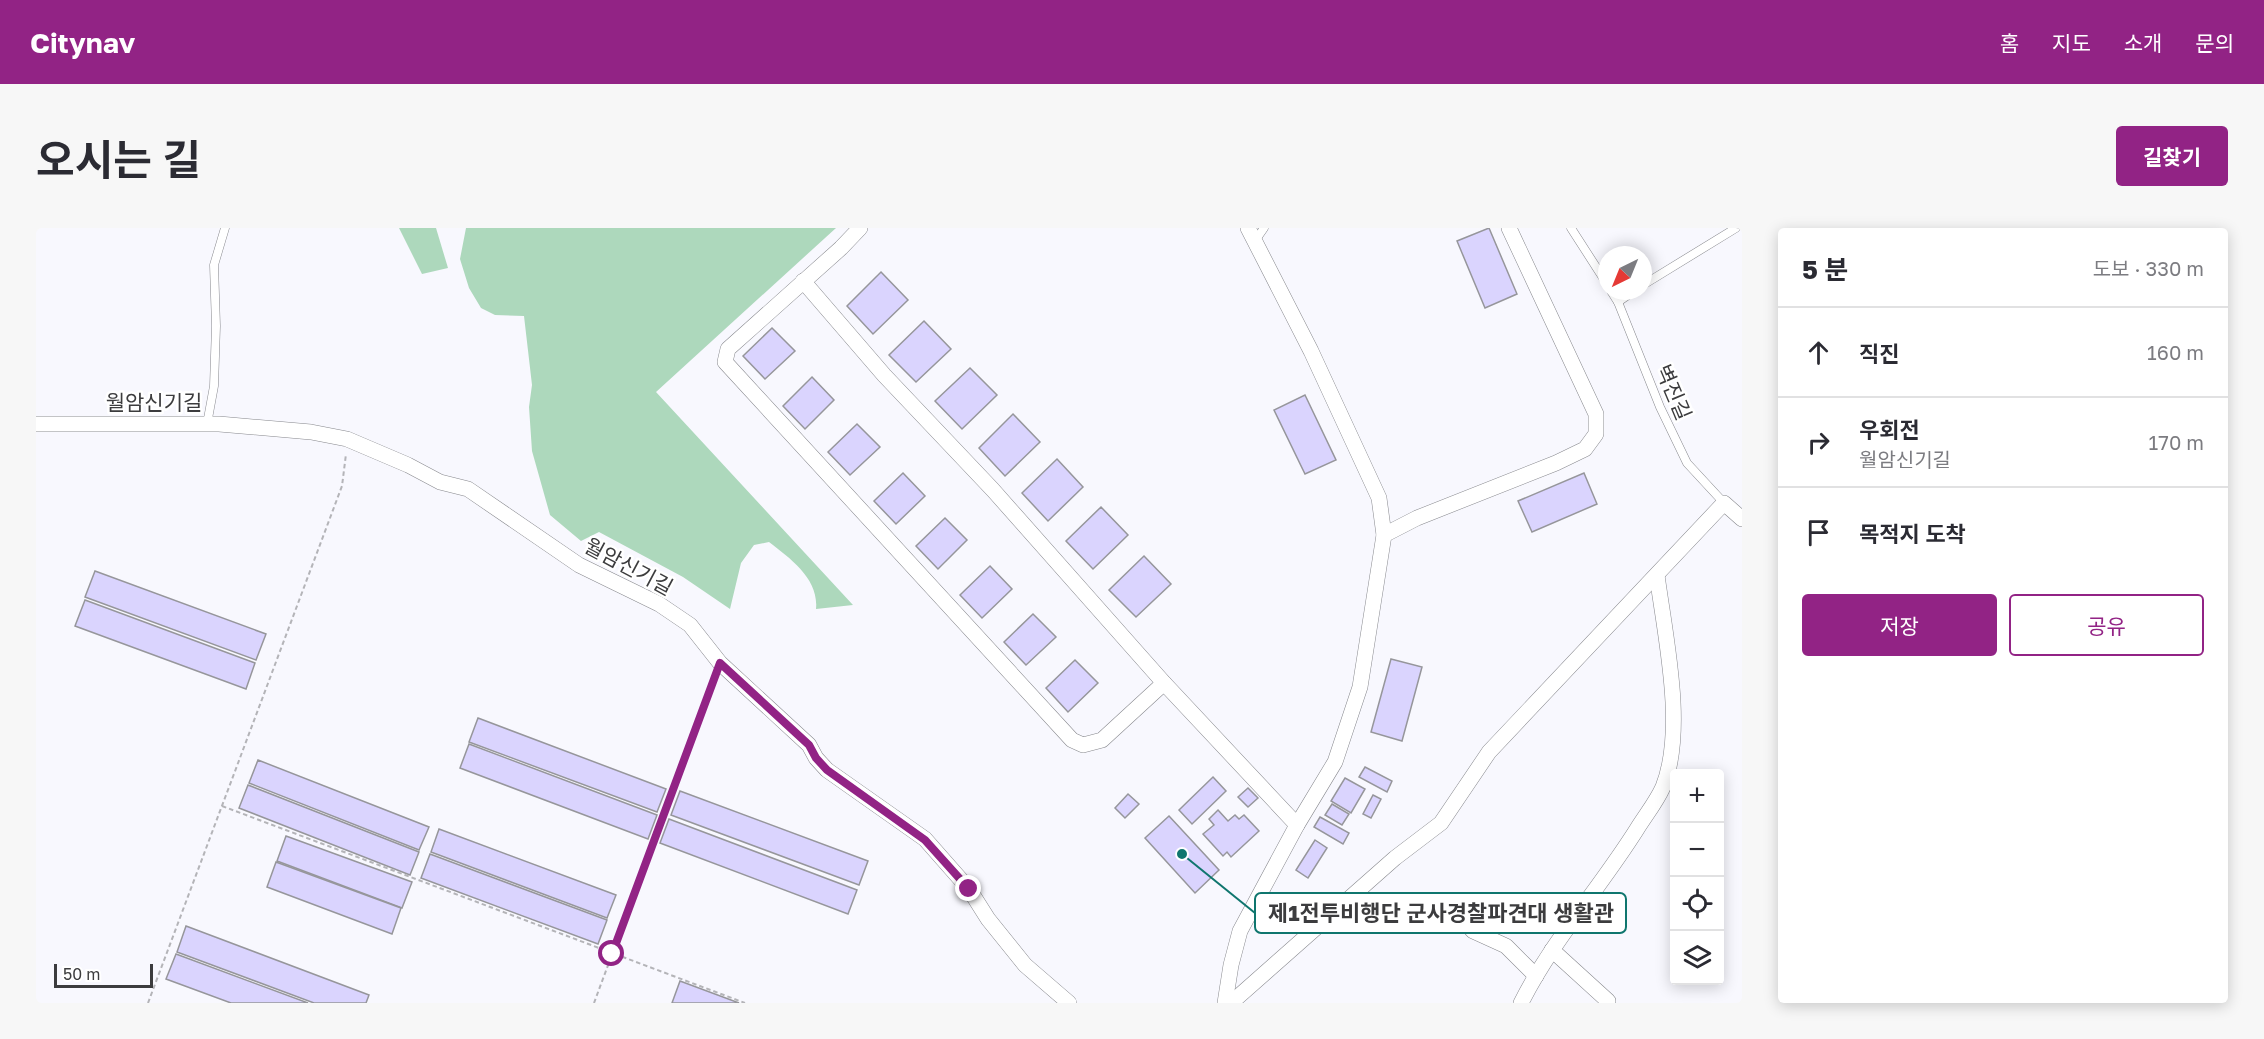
<!DOCTYPE html>
<html lang="ko">
<head>
<meta charset="utf-8">
<style>
	:root { --surface:#fff; --page:#f7f7f7; --text:#2b2b33; --muted:#7c7c81; --line:#e1e1e2; --accent:#922385 }
	body { margin:0; font-family:"Golos Text","Noto Sans KR",sans-serif; background:var(--page); color:var(--text) }
	.controls { position:absolute; right:18px; bottom:18px; display:grid; overflow:hidden; border-radius:6px; box-shadow:0 3px 15px #0003 }
	.controls button { width:54px; height:54px; display:grid; place-items:center; padding:0; border:0; border-bottom:2px solid var(--line); background:var(--surface); color:var(--text); font:30px sans-serif }
	.compass { position:absolute; left:1562px; top:18px; width:54px; height:54px; border-radius:50%; background:var(--surface); box-shadow:0 3px 15px #0003; rotate:223deg }
	.scale { position:absolute; left:18px; bottom:15px; width:99px; box-sizing:border-box; padding-left:6px; border:3px solid #3c3c3e; border-top:0; font-size:16px; line-height:21px; white-space:nowrap; color:#3c3c3e; -webkit-text-stroke:4px #fff; paint-order:stroke }
	.stop { position:absolute; width:18px; height:18px; margin:-14px; border:4px solid #922385; border-radius:50%; background:#fff }
	.stop.end { background:#922385; border-color:#fff; box-shadow:0 2px 6px #0008 }
	.list { margin:0; padding:0; list-style:none }
	h2 { display:flex; justify-content:space-between; align-items:center; height:78px; margin:0; padding:0 24px; font-size:26px }
	h2 small { font-size:20px; font-weight:400; color:var(--muted) }
	.list li { display:grid; grid-template-columns:39px 1fr auto; gap:18px; align-items:center; box-sizing:border-box; height:90px; padding:0 24px; border-top:2px solid var(--line) }
	.list b { display:block; font-size:22px; white-space:nowrap }
	.list p { margin:0; font-size:20px; white-space:nowrap; color:var(--muted) }
	.list em { font-size:20px; font-style:normal; color:var(--muted) }
	.actions { display:flex; gap:12px; padding:18px 24px }
	.actions a { flex:1; padding:14px 0; border:2px solid var(--accent); border-radius:6px; text-align:center; font-size:21px; color:var(--accent) }
	.actions .main { background:var(--accent); color:#fff }
	.icon { flex:none; width:33px; height:33px; fill:none; stroke:currentColor; stroke-width:2; stroke-linecap:round; stroke-linejoin:round }
	.map { position:relative; flex:none; width:1706px; height:775px; overflow:hidden; border-radius:6px }
	header { display:flex; align-items:center; gap:36px; box-sizing:border-box; height:84px; padding:0 30px; background:var(--accent); color:#fff }
	header strong { font-size:28px }
	nav { display:flex; gap:33px; margin-inline-start:auto; font-size:21px }
	.intro { display:flex; align-items:center; justify-content:space-between; box-sizing:border-box; height:144px; padding:0 36px }
	h1 { margin:0; font-size:42px }
	.button { padding:15px 27px; border-radius:6px; background:var(--accent); color:#fff; font-size:21px; font-weight:700 }
	main { display:flex; gap:36px; padding:0 36px }
	aside { flex:1; background:var(--surface); border-radius:6px; box-shadow:0 3px 15px #0003 }
	.map>svg:first-child { display:block }
	.green { fill:#add8bc }
	.building { fill:#dad4fe; stroke:#96969b; stroke-width:1.5 }
	.lines { fill:none; stroke-linecap:round; stroke-linejoin:round }
	.lane-casing { stroke:#87888d; stroke-width:9 }
	.street-casing { stroke:#87888d; stroke-width:16 }
	.path { stroke:#b4b4b8; stroke-width:2; stroke-dasharray:4.5 3; stroke-linecap:butt }
	.lane { stroke:#fff; stroke-width:8 }
	.street { stroke:#fff; stroke-width:15 }
	.route { stroke:#922385; stroke-width:8 }
	.labels { text-anchor:middle; dominant-baseline:central; stroke-width:5; stroke-linejoin:round; paint-order:stroke }
	.street-label { font-size:21px; fill:#3c3c3e; stroke:#fff }
	.leader { fill:none; stroke:#0f766e; stroke-width:2 }
	.callout-dot { fill:#0f766e; stroke:#fff; stroke-width:2 }
	.callout { fill:#fff; stroke:#0f766e; stroke-width:2 }
	.callout-label { font-size:22px; text-anchor:middle; font-weight:bold; fill:#3c3c3e }
</style>
</head>
<body>
<header>
<strong>Citynav</strong>
<nav><a>홈</a><a>지도</a><a>소개</a><a>문의</a></nav>
</header>
<div class="intro"><h1>오시는 길</h1><a class="button">길찾기</a></div>
<main>
<div class="map">
<svg width="1706" height="775" viewBox="0 0 1706 775">
	<rect width="100%" height="100%" fill="#f8f8fe"/>
	<g class="green">
		<polygon points="363,0 400,0 412,40 386,46"/>
		<path d="M 430,0 L 800,0 L 620,164 L 817,377 L 780,381 C 783,351 755,331 733,314 L 718,317 L 705,335 L 694,381 L 647,349 L 563,304 L 545,313 L 514,287 L 496,223 L 493,179 L 496,157 L 488,88 L 459,87 L 445,80 L 433,60 L 424,31 Z"/>
	</g>
	<g class="building">
		<polygon points="1453,0 1481,66 1449,80 1421,13"/>
		<polygon points="845,44 872,72 837,106 811,78"/>
		<polygon points="888,93 915,121 880,154 853,127"/>
		<polygon points="736,100 759,123 729,151 707,128"/>
		<polygon points="934,140 961,167 926,201 899,173"/>
		<polygon points="776,149 798,172 769,201 747,178"/>
		<polygon points="1269,167 1300,232 1269,246 1238,182"/>
		<polygon points="977,186 1004,214 969,248 943,220"/>
		<polygon points="821,196 844,219 814,247 792,224"/>
		<polygon points="1021,231 1047,259 1012,293 986,265"/>
		<polygon points="867,245 889,268 860,296 838,273"/>
		<polygon points="1548,245 1561,276 1496,304 1482,273"/>
		<polygon points="1065,279 1092,307 1057,341 1030,313"/>
		<polygon points="909,290 931,312 902,341 880,318"/>
		<polygon points="1108,328 1135,356 1100,389 1073,362"/>
		<polygon points="954,338 976,361 946,390 924,367"/>
		<polygon points="59,343 230,406 220,432 49,369"/>
		<polygon points="49,372 219,435 210,461 39,398"/>
		<polygon points="997,386 1020,409 990,437 968,414"/>
		<polygon points="1355,431 1386,439 1366,513 1335,504"/>
		<polygon points="1039,432 1062,455 1032,484 1010,460"/>
		<polygon points="442,490 630,561 621,584 433,514"/>
		<polygon points="433,516 621,587 612,611 424,540"/>
		<polygon points="222,532 393,599 383,622 213,555"/>
		<polygon points="1329,539 1356,553 1351,564 1323,549"/>
		<polygon points="1177,549 1190,563 1156,596 1143,582"/>
		<polygon points="1309,550 1329,561 1315,585 1295,573"/>
		<polygon points="212,557 383,624 374,647 203,580"/>
		<polygon points="1212,560 1222,570 1212,579 1202,569"/>
		<polygon points="644,563 832,633 823,657 635,587"/>
		<polygon points="1092,566 1103,576 1089,590 1079,580"/>
		<polygon points="1337,567 1345,571 1335,590 1327,586"/>
		<polygon points="1296,576 1313,586 1306,597 1289,587"/>
		<polygon points="1182,582 1192,593 1199,587 1203,591 1208,587 1223,603 1195,629 1191,624 1187,628 1167,606 1178,597 1173,591"/>
		<polygon points="1133,588 1183,642 1159,665 1109,610"/>
		<polygon points="1284,589 1313,605 1307,616 1278,599"/>
		<polygon points="633,591 821,662 812,686 624,615"/>
		<polygon points="403,601 580,667 571,690 395,624"/>
		<polygon points="250,608 376,654 366,680 241,633"/>
		<polygon points="1279,612 1291,620 1272,650 1260,642"/>
		<polygon points="394,626 571,692 562,716 385,650"/>
		<polygon points="240,634 365,680 356,706 231,659"/>
		<polygon points="150,698 333,767 330,775 278,775 141,724"/>
		<polygon points="140,726 272,775 195,775 130,751"/>
		<polygon points="644,753 703,775 636,775"/>
	</g>
	<g class="lines">
		<g class="lane-casing">
			<g id="lane">
				<polyline points="1535,0 1571,56"/>
				<polyline points="1219,13 1228,0"/>
				<polyline points="1607,57 1700,0"/>
				<polyline points="1575,63 1582,74"/>
				<polyline points="1598,63 1582,74 1624,179 1651,235 1688,275"/>
				<polyline points="171,196 178,158 180,98 178,37 189,0"/>
			</g>
		</g>
		<g class="street-casing">
			<g id="street">
				<polyline points="824,0 805,20 692,121 689,134 1036,512 1047,517 1066,512 1128,455"/>
				<polyline points="767,53 848,147 957,262 1128,455 1261,597"/>
				<polyline points="0,196 183,196 275,204 311,211 372,237 404,254 432,261 543,337 623,376 654,397 684,435 773,517 780,530 791,542 889,611 933,661 952,691 989,737 1033,775"/>
				<polyline points="1348,307 1381,290 1520,235 1549,221 1560,206 1560,186 1473,0"/>
				<polyline points="1425,690 1437,703 1470,718 1500,748"/>
				<polyline points="1516,722 1572,773"/>
				<polyline points="1189,775 1195,737 1204,703 1261,597 1299,534 1324,459 1348,307 1343,270 1275,123 1212,0"/>
				<polyline points="1195,775 1359,630 1405,595 1453,524 1688,275 1706,291"/>
				<path d="M 1485,775 C 1516,713 1564,660 1601,601 C 1609,588 1621,573 1627,559 C 1650,501 1629,408 1621,347"/>
			</g>
		</g>
		<g class="path">
			<polyline points="186,578 709,775"/>
			<polyline points="112,775 306,258 310,226"/>
			<polyline points="558,775 679,449"/>
		</g>
		<use href="#lane" class="lane"/>
		<use href="#street" class="street"/>
	</g>
	<g class="lines">
		<polyline class="route" points="576,726 684,435 773,517 780,530 791,542 889,612 933,661"/>
	</g>
	<g class="labels">
		<g class="street-label">
			<text transform="translate(1638 164) rotate(67)">벽진길</text>
			<text x="118" y="174">월암신기길</text>
			<text transform="translate(593 338) rotate(28)">월암신기길</text>
		</g>
	</g>
	<path class="leader" d="M1146 626L1219 685"/>
	<circle class="callout-dot" cx="1146" cy="626" r="6"/>
	<rect class="callout" x="1219" y="665" width="371" height="40" rx="6"/>
	<g class="callout-label">
		<text x="1405" y="693">제1전투비행단 군사경찰파견대 생활관</text>
	</g>
</svg>
<div class="controls">
<button>+</button>
<button>−</button>
<button><svg class="icon" aria-label="locate" viewBox="0 0 24 24"><circle cx="12" cy="12" r="6"/><path d="M12 2v4M12 18v4M2 12h4M18 12h4"/></svg></button>
<button><svg class="icon" aria-label="layers" viewBox="0 0 24 24"><path d="M12 4l9 5-9 5-9-5zM3 14l9 5 9-5"/></svg></button>
</div>
<svg class="compass" viewBox="-18 -18 36 36"><path d="M0-13l5 13h-10z" fill="#e53935"/><path d="M0 13l5-13h-10z" fill="#7c7c81"/></svg>
<div class="scale">50 m</div>
<div class="stop" style="left:576px;top:726px"></div>
<div class="stop end" style="left:933px;top:661px"></div>
</div>
<aside>
<h2>5 분<small>도보 · 330 m</small></h2>
<ul class="list">
<li><svg class="icon" aria-label="ahead" viewBox="0 0 24 24"><path d="M12 20V5M6 11l6-6 6 6"/></svg><div><b>직진</b></div><em>160 m</em></li>
<li><svg class="icon" aria-label="right" viewBox="0 0 24 24"><path d="M7 20v-9h11M14 6l5 5-5 5"/></svg><div><b>우회전</b><p>월암신기길</p></div><em>170 m</em></li>
<li><svg class="icon" aria-label="arrive" viewBox="0 0 24 24"><path d="M6 21V4h12l-3 4 3 4H6"/></svg><div><b>목적지 도착</b></div></li>
</ul>
<div class="actions"><a class="main">저장</a><a>공유</a></div>
</aside>
</main>
</body>
</html>
